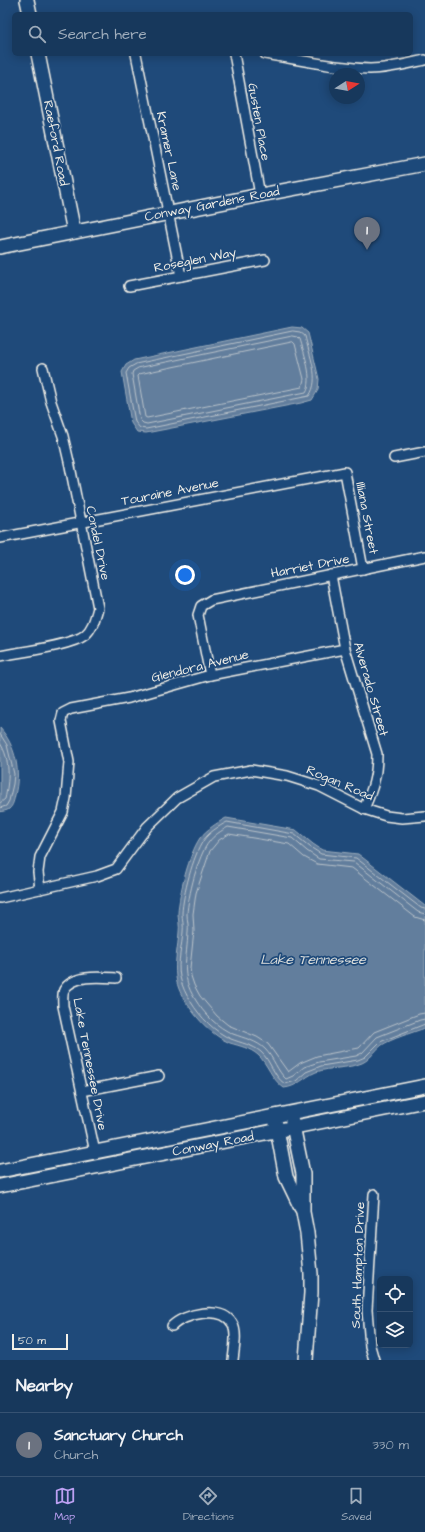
<!DOCTYPE html>
<html lang="en">
<head>
<meta charset="utf-8">
<style>
	:root { --surface:#17385c; --page:#244365; --text:#f1f3f6; --muted:#9eacbb; --line:#365272; --accent:#bca0f2 }
	body { margin:0; font-family:"Architects Daughter",sans-serif; background:var(--page); color:var(--text) }
	.controls { position:absolute; right:12px; bottom:12px; display:grid; overflow:hidden; border-radius:6px; box-shadow:0 2px 10px #0003 }
	.controls button { width:36px; height:36px; display:grid; place-items:center; padding:0; border:0; border-bottom:1px solid var(--line); background:var(--surface); color:var(--text); font:20px sans-serif }
	.compass { position:absolute; left:329px; top:68px; width:36px; height:36px; border-radius:50%; background:var(--surface); box-shadow:0 2px 10px #0003; rotate:79deg }
	.scale { position:absolute; left:12px; bottom:10px; width:56px; box-sizing:border-box; padding-left:4px; border:2px solid #f4f1e8; border-top:0; font-size:11px; line-height:14px; white-space:nowrap; color:#f4f1e8; -webkit-text-stroke:3px #1f4a7a; paint-order:stroke }
	.you { position:absolute; left:185px; top:575px; width:14px; height:14px; margin:-10px; border:3px solid #fff; border-radius:50%; background:#1a73e8; box-shadow:0 0 0 6px #1a73e833 }
	.badge { display:grid; place-items:center; width:26px; height:26px; border-radius:50%; background:var(--accent); color:#fff; font-size:13px; font-weight:700 }
	.pin { position:absolute; translate:-50% -33px; filter:drop-shadow(0 1px 2px #0008) }
	.pin::after { content:''; position:absolute; top:21px; width:14px; height:12px; background:inherit; clip-path:polygon(0 0,100% 0,50% 100%) }
	.list { margin:0; padding:0; list-style:none }
	h2 { display:flex; justify-content:space-between; align-items:center; height:52px; margin:0; padding:0 16px; font-size:17px }
	h2 small { font-size:13px; font-weight:400; color:var(--muted) }
	.list li { display:grid; grid-template-columns:26px 1fr auto; gap:12px; align-items:center; box-sizing:border-box; height:64px; padding:0 16px; border-top:1px solid var(--line) }
	.list b { display:block; font-size:15px; white-space:nowrap }
	.list p { margin:0; font-size:13px; white-space:nowrap; color:var(--muted) }
	.list em { font-size:13px; font-style:normal; color:var(--muted) }
	.icon { flex:none; width:22px; height:22px; fill:none; stroke:currentColor; stroke-width:2; stroke-linecap:round; stroke-linejoin:round }
	.map { position:relative; flex:none; width:425px; height:1360px; overflow:hidden }
	.search { position:absolute; background:var(--surface); box-shadow:0 2px 10px #0003; left:12px; right:12px; top:12px; height:44px; display:flex; align-items:center; gap:10px; box-sizing:border-box; padding:0 14px; border-radius:6px; color:var(--muted); font-size:15px }
	.sheet { height:116px; background:var(--surface) }
	nav { display:flex; justify-content:space-around; align-items:center; box-sizing:border-box; height:56px; border-top:1px solid var(--line); background:var(--surface); font-size:11px; color:var(--muted) }
	nav a { display:grid; justify-items:center; gap:2px }
	nav .on { color:var(--accent) }
	.map>svg:first-child { display:block }
	.water { fill:#627e9d; stroke:#9cacbb }
	.lines { fill:none; stroke-linecap:round; stroke-linejoin:round }
	.shore { stroke:#bac3ca; stroke-width:1 }
	.street-casing { stroke:#f4f1e8; stroke-width:12 }
	.secondary-casing { stroke:#f4f1e8; stroke-width:16 }
	.street { stroke:#1f4a7a; stroke-width:9 }
	.secondary { stroke:#1f4a7a; stroke-width:13 }
	.labels { text-anchor:middle; dominant-baseline:central; stroke-width:3.5; stroke-linejoin:round; paint-order:stroke }
	.street-label { font-size:13px; fill:#f4f1e8; stroke:#1f4a7a }
	.water-label { font-size:14px; font-style:italic; fill:#dee0dd; stroke:#1f4a7a }
</style>
</head>
<body>
<div class="map">
<svg width="425" height="1360" viewBox="0 0 425 1360">
	<rect width="100%" height="100%" fill="#1f4a7a"/>
	<filter id="ink" filterUnits="userSpaceOnUse"><feTurbulence type="fractalNoise" baseFrequency=".025" numOctaves="2"/><feDisplacementMap in="SourceGraphic" scale="8" xChannelSelector="R" yChannelSelector="G"/><feConvolveMatrix kernelMatrix="1 2 1 2 8 2 1 2 1" color-interpolation-filters="sRGB"/></filter>
	<g filter="url(#ink)">
		<g class="water">
			<polygon points="292,327 302,328 308,333 319,379 318,390 312,400 301,403 146,433 137,432 131,423 122,372 126,365 134,360"/>
			<path d="M 0,728 C 16,746 21,772 15,795 C 14,800 13,806 9,809 C 7,811 2,811 0,812 Z"/>
			<path d="M 226,818 L 296,830 L 313,844 L 322,850 L 358,854 L 425,906 L 425,1028 C 414,1032 391,1039 382,1045 C 374,1051 371,1059 362,1063 C 347,1069 331,1067 316,1072 C 304,1077 297,1087 284,1088 C 271,1079 268,1064 258,1055 C 250,1048 240,1046 230,1043 C 213,1036 198,1020 188,1005 C 182,997 177,987 176,977 C 174,962 178,947 179,932 C 180,926 178,919 178,913 C 179,894 189,854 200,838 C 207,829 217,823 226,818 Z"/>
		</g>
		<g class="lines">
			<g class="shore">
				<path d="M 293,331 L 300,332 L 305,336 C 309,355 321,379 309,396 L 146,429 L 140,428 L 135,422 L 126,373 L 129,368 L 136,364 Z"/>
				<path d="M 293,336 L 298,337 L 300,339 C 304,353 314,380 306,392 L 147,424 L 143,423 L 140,420 L 132,374 L 133,371 L 138,368 Z"/>
				<polygon points="293,342 295,344 304,379 302,387 147,418 145,417 138,376 140,374"/>
				<polyline points="0,734 7,745 14,774 13,784 9,801 6,806 0,808"/>
				<path d="M 0,743 C 11,760 9,781 5,799 L 0,803"/>
				<path d="M 425,909 L 421,908 L 356,858 L 321,854 L 310,847 L 294,834 L 227,822 C 218,827 209,832 203,841 C 193,856 183,895 182,913 C 182,919 184,926 183,932 C 182,946 177,962 180,977 C 182,986 186,995 191,1002 C 200,1017 215,1032 231,1039 C 241,1043 253,1045 261,1052 C 271,1061 273,1076 285,1084 L 296,1081 L 306,1072 L 321,1066 L 358,1060 L 365,1057 L 380,1042 L 425,1024"/>
				<path d="M 425,914 L 418,912 L 354,862 L 319,859 L 307,851 L 292,838 L 228,827 C 221,831 214,835 209,842 C 198,855 188,897 187,914 C 187,920 189,926 188,932 C 187,958 180,976 195,999 C 204,1014 217,1027 233,1034 C 244,1038 257,1041 265,1049 C 274,1058 277,1071 286,1079 L 293,1076 L 304,1067 L 319,1062 L 356,1056 L 362,1053 L 377,1037 L 420,1020 L 425,1019"/>
				<polyline points="425,920 415,917 352,868 317,864 304,857 289,844 229,834 219,840 210,851 196,893 193,914 194,931 190,968 191,976 194,985 200,996 217,1016 228,1025 257,1037 268,1044 288,1072 300,1063 317,1056 359,1048 374,1032 419,1014 425,1013"/>
			</g>
			<g class="street-casing">
				<g id="street">
					<polyline points="136,54 181,276"/>
					<polyline points="234,54 260,195"/>
					<path d="M 265,54 C 300,60 335,68 370,69 C 388,69 407,64 425,60"/>
					<polyline points="129,286 265,260"/>
					<polyline points="394,458 425,452"/>
					<polyline points="0,538 345,472 363,569"/>
					<path d="M 331,575 L 345,649 L 377,754 C 377,776 373,788 364,809"/>
					<path d="M 0,656 C 19,652 71,646 85,635 C 93,628 95,618 98,608 L 70,466 L 63,436 L 51,402 L 43,368"/>
					<polyline points="210,675 198,615 201,606 211,600 425,556"/>
					<polyline points="40,889 38,872 40,857 63,812 66,798 69,762 61,721 63,713 71,709 129,698 210,675 345,649"/>
					<polyline points="0,898 97,876 116,869 147,827 177,798 214,777 251,770 287,776 319,786 364,809 386,816 402,818 425,816"/>
					<polyline points="82,1091 159,1076"/>
					<path d="M 95,1152 L 63,1006 C 63,1001 62,994 64,990 C 73,974 101,977 116,978"/>
					<path d="M 172,1326 C 184,1314 221,1305 232,1323 C 238,1332 234,1349 233,1360"/>
					<polyline points="374,1360 370,1346 367,1310 374,1194"/>
				</g>
			</g>
			<g class="secondary-casing">
				<g id="secondary">
					<polyline points="27,0 30,14"/>
					<polyline points="38,54 74,232"/>
					<polyline points="0,247 260,195 425,164"/>
					<polyline points="292,1121 303,1174 303,1212 307,1233 311,1274 311,1293 306,1360"/>
					<polyline points="276,1124 286,1177 301,1208"/>
					<polyline points="0,1171 425,1086"/>
					<polyline points="0,1186 425,1101"/>
				</g>
			</g>
			<use href="#street" class="street"/>
			<use href="#secondary" class="secondary"/>
		</g>
	</g>
	<g class="labels">
		<g class="street-label">
			<text transform="translate(259 122) rotate(80)">Gusten Place</text>
			<text transform="translate(56 143) rotate(79)">Raeford Road</text>
			<text transform="translate(169 151) rotate(78)">Kramer Lane</text>
			<text transform="translate(212 204) rotate(-11)">Conway Gardens Road</text>
			<text transform="translate(195 260) rotate(-11)">Roseglen Way</text>
			<text transform="translate(170 492) rotate(-11)">Touraine Avenue</text>
			<text transform="translate(367 518) rotate(79)">Illiana Street</text>
			<text transform="translate(98 543) rotate(78)">Condel Drive</text>
			<text transform="translate(310 566) rotate(-11)">Harriet Drive</text>
			<text transform="translate(200 666) rotate(-14)">Glendora Avenue</text>
			<text transform="translate(371 689) rotate(74)">Alverado Street</text>
			<text transform="translate(340 783) rotate(23)">Rogan Road</text>
			<text transform="translate(90 1064) rotate(79)">Lake Tennessee Drive</text>
			<text transform="translate(213 1144) rotate(-11)">Conway Road</text>
			<text transform="translate(358 1265) rotate(-88)">South Hampton Drive</text>
		</g>
		<g class="water-label">
			<text x="313" y="960">Lake Tennessee</text>
		</g>
	</g>
</svg>
<div class="controls">
<button><svg class="icon" aria-label="locate" viewBox="0 0 24 24"><circle cx="12" cy="12" r="6"/><path d="M12 2v4M12 18v4M2 12h4M18 12h4"/></svg></button>
<button><svg class="icon" aria-label="layers" viewBox="0 0 24 24"><path d="M12 4l9 5-9 5-9-5zM3 14l9 5 9-5"/></svg></button>
</div>
<svg class="compass" viewBox="-18 -18 36 36"><path d="M0-13l5 13h-10z" fill="#e53935"/><path d="M0 13l5-13h-10z" fill="#9eacbb"/></svg>
<div class="scale">50 m</div>
<div class="you"></div>
<div class="pin badge" style="left:367px;top:250px;background:#6b7280">1</div>
<div class="search"><svg class="icon" aria-label="search" viewBox="0 0 24 24"><circle cx="10" cy="10" r="6"/><path d="M15 15l6 6"/></svg>Search here</div>
</div>
<section class="sheet">
<h2>Nearby<small></small></h2>
<ul class="list">
<li><span class="badge" style="background:#6b7280">1</span><div><b>Sanctuary Church</b><p>Church</p></div><em>330 m</em></li>
</ul>
</section>
<nav>
<a class="on"><svg class="icon" aria-label="map" viewBox="0 0 24 24"><path d="M3 6l6-2 6 2 6-2v14l-6 2-6-2-6 2zM9 4v14M15 6v14"/></svg>Map</a>
<a><svg class="icon" aria-label="directions" viewBox="0 0 24 24"><path d="M12 3l9 9-9 9-9-9zM9 14v-3h6M13 9l2 2-2 2"/></svg>Directions</a>
<a><svg class="icon" aria-label="saved" viewBox="0 0 24 24"><path d="M7 4h10v16l-5-4-5 4z"/></svg>Saved</a>
</nav>
</body>
</html>
